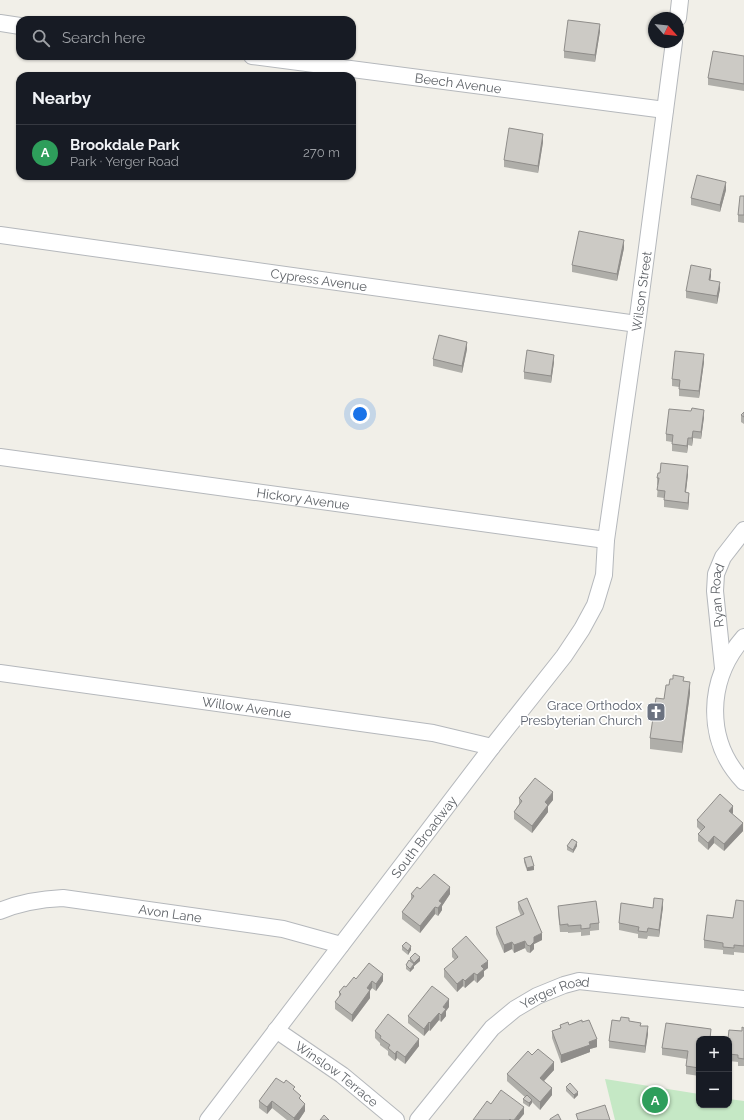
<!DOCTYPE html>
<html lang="en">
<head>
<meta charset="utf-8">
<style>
	:root { --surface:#171b24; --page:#20242c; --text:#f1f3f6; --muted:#9ea1a6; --line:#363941; --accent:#ea4335 }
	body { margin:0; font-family:Raleway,sans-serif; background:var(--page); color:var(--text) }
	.controls { position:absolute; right:12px; bottom:12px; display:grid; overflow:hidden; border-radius:8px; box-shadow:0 1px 3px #0004 }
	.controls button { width:36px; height:36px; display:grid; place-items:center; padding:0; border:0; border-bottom:1px solid var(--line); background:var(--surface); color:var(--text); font:20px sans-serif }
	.compass { position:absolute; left:648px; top:12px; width:36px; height:36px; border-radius:50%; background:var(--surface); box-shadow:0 1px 3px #0004; rotate:117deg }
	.you { position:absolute; left:360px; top:414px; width:14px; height:14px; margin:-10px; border:3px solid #fff; border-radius:50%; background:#1a73e8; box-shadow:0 0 0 6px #1a73e833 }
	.badge { display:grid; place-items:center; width:26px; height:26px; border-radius:50%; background:var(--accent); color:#fff; font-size:13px; font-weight:700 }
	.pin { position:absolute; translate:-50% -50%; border:2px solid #fff; box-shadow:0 1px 4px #0006 }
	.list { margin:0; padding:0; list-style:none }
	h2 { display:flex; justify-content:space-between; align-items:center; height:52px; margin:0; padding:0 16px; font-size:17px }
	h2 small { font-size:13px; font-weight:400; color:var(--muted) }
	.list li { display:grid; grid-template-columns:26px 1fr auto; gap:12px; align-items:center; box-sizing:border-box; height:56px; padding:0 16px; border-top:1px solid var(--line) }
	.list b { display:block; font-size:15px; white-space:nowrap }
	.list p { margin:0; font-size:13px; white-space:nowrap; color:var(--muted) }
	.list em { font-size:13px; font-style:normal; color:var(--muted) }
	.icon { flex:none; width:22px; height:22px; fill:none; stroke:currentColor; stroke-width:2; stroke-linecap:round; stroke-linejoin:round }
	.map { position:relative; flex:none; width:744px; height:1120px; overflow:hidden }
	.search { position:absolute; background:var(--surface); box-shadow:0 1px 3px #0004; left:16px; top:16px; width:340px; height:44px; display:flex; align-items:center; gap:10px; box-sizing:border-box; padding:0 14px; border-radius:12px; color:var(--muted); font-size:15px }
	.panel { position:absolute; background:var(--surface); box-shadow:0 1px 3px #0004; left:16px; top:72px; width:340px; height:108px; border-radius:12px }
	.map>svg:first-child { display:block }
	.green { fill:#c5e8c5 }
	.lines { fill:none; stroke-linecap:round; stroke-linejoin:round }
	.minor-casing { stroke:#b5b8bc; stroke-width:18 }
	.minor { stroke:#fff; stroke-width:16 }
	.wall { fill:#afaea9 }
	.shaded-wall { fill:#8f8d8a }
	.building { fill:#cccac5; stroke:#8f8d8a }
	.labels { text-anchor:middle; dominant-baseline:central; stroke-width:3.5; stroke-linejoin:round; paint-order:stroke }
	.street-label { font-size:13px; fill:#5f6368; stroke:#fff }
	.worship-label { font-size:13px; fill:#5b616d; stroke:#fff; text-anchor:end }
</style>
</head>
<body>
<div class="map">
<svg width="744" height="1120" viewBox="0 0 744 1120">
	<rect width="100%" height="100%" fill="#f1efe8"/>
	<polygon class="green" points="605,1079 699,1094 699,1105 729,1105 729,1099 744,1101 744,1120 615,1120"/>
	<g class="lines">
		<g class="minor-casing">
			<g id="minor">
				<polyline points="678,18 680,0"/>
				<polyline points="0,23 20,26"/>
				<path id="s1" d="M 252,56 L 665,110"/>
				<path id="s2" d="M 0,235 L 637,324"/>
				<path id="s3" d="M 0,457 L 606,540"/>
				<path d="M 744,637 C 707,679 704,740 744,782"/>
				<path id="s4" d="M 723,668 L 715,591 L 716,574 L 723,557 L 744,530"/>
				<path id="s5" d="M 0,673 L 433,733 L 492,747"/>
				<path id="s6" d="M 0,911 C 21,902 41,899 63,898 L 283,929 L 341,945"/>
				<path id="s7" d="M 276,1030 L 342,1075 L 396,1120"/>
				<path id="s8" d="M 208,1120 L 492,747 L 564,656 L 582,629 L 595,605 L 604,575 L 606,540 L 637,324 L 674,42"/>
				<path id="s9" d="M 418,1120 L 492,1028 L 515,1009 L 537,996 L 564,985 L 579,981 L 744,999"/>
			</g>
		</g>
		<use href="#minor" class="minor"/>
	</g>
	<g class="wall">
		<polygon points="600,31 595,62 564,58 564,51"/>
		<polygon points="744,56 744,91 708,85 708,78"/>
		<polygon points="543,142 538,173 504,167 504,160"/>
		<polygon points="726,190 720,212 691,205 691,198"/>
		<polygon points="744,196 744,223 738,222 738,215"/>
		<polygon points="624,248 617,281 572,272 572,265"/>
		<polygon points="711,276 710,280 720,289 717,304 686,298 686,291"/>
		<polygon points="467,349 462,373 433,366 433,359"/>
		<polygon points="554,362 551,383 524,379 524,372"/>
		<polygon points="704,362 699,398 679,396 679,387 672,386 672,379"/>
		<polygon points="691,411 704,417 701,439 693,438 692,446 688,445 687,453 672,451 672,442 666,441 666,434"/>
		<polygon points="744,412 744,424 741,422 741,415"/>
		<polygon points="688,474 686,492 689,500 688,510 664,507 664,498 657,497 658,485 657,485 657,478"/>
		<polygon points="684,681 690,693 682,753 650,749 650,738 664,699 669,685"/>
		<polygon points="519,798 553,800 548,805 548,812 532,833 514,819 514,812 519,804"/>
		<polygon points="733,813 732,814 743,831 724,851 714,843 708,850 698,841 698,834 701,831 697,827 697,820"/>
		<polygon points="567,846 577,846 573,853 567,850"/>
		<polygon points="524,858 534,870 527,871 524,862"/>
		<polygon points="420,889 450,894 442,906 442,910 438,916 435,914 420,933 402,919 402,912 411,900 411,894"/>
		<polygon points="744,901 744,953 734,952 734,955 723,954 723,950 704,948 704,940 733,918"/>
		<polygon points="518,902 542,940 534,944 534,949 530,953 527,952 525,948 514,953 512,949 504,953 496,934 496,927 521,916 518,909"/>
		<polygon points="558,906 599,923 599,930 590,931 590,935 581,936 581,932 568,933 568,932 560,932 558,913"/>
		<polygon points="663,907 659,937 648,936 647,939 638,938 638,934 619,930 619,923 653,908"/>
		<polygon points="402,946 411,950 408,955 402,950"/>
		<polygon points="452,949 488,968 484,971 484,976 477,983 474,980 465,988 463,986 457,992 444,977 444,969 455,960 452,957"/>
		<polygon points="410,958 420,961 414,966 414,968 410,972 406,969 406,965 410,960"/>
		<polygon points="356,979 383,981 376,991 372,988 370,990 370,998 352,1022 335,1009 335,1002 339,997 339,992"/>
		<polygon points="449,1007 446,1011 446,1016 441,1022 439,1020 430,1031 429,1030 424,1036 408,1023 408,1016"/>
		<polygon points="620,1021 629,1021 641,1026 648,1034 645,1053 609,1048 609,1041"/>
		<polygon points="582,1022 597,1047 590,1049 590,1052 561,1063 552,1038 552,1031 560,1029 560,1025 569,1025"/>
		<polygon points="744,1028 744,1066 738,1066 738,1062 729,1061 729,1039 742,1031"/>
		<polygon points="375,1031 419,1046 405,1064 397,1058 395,1061 388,1055 388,1051 380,1045 380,1043 375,1038"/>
		<polygon points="711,1036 711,1039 699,1039 699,1076 686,1074 686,1066 687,1059 662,1055 662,1048"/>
		<polygon points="532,1055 554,1070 544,1081 552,1095 540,1110 532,1102 529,1107 523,1103 523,1099 525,1097 507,1081 507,1074"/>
		<polygon points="566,1087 578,1095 574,1099 566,1091"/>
		<polygon points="295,1091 301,1100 305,1111 299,1120 287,1120 272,1108 267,1114 259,1108 259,1101"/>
	</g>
	<g class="shaded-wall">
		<polygon points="600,24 600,31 595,62 595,55"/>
		<polygon points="543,134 543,142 538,173 538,166"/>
		<polygon points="726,182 726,190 720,212 720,205"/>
		<polygon points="624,240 624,248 617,281 617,274"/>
		<polygon points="711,269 711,276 709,287 709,280"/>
		<polygon points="720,282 720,289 717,304 717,296"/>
		<polygon points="467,342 467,349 462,373 462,366"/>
		<polygon points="704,354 704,362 699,398 699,391"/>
		<polygon points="554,355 554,362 551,383 551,376"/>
		<polygon points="704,410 704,417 701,439 701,432"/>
		<polygon points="693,431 693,438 692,446 692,438"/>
		<polygon points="688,438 688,445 687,453 687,446"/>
		<polygon points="688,466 688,474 685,499 685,492"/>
		<polygon points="689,493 689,500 688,510 688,503"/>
		<polygon points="690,682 690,693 682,753 682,742"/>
		<polygon points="553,792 553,800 546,809 548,805 548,812 532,833 532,826 545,802"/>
		<polygon points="733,806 733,813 729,818 729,811"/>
		<polygon points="743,823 743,831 724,851 724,844"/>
		<polygon points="714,836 714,843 708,850 708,843"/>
		<polygon points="577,842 577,846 573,853 573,850"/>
		<polygon points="534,866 534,870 527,871 527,868"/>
		<polygon points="450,887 450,894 442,906 442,910 438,916 438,908 439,901"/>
		<polygon points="663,899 663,907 659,937 659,930"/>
		<polygon points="435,907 435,914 420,933 420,926"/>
		<polygon points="542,933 542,940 534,944 534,949 530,953 530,946 534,937"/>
		<polygon points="525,941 525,948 514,953 514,945"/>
		<polygon points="512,942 512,949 504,953 504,945"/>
		<polygon points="411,946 411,950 408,955 408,951"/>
		<polygon points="420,957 420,961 414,966 414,968 410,972 410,969 414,964 414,963"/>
		<polygon points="488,961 488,968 484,971 484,976 477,983 477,975 481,966"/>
		<polygon points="474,973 474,980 465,988 465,981"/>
		<polygon points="383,974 383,981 376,991 376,984"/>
		<polygon points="463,979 463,986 457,992 457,984"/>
		<polygon points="372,981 372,988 367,995 367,988"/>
		<polygon points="370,990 370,998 352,1022 352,1015"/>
		<polygon points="449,999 449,1007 446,1011 446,1016 441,1022 441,1015 443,1007"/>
		<polygon points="439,1013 439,1020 430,1031 430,1023"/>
		<polygon points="429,1022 429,1030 424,1036 424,1029"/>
		<polygon points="648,1026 648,1034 645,1053 645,1046"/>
		<polygon points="419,1039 419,1046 405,1064 405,1057"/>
		<polygon points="597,1039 597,1047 590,1049 590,1052 561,1063 561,1055 589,1042"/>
		<polygon points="397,1051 397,1058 395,1061 395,1054"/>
		<polygon points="554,1062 554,1070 540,1085 540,1078"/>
		<polygon points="552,1088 552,1095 540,1110 540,1102"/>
		<polygon points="578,1092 578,1095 574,1099 574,1095"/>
		<polygon points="532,1100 532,1103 529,1107 529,1103"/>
		<polygon points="272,1101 272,1108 267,1114 267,1107"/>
		<polygon points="305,1104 305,1111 299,1120 294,1120 294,1118"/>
		<polygon points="524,1107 524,1114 519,1120 514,1120"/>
	</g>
	<g class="building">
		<polygon points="568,20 600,24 595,55 564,51"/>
		<polygon points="713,51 744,56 744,84 708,78"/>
		<polygon points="509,128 543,134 538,166 504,160"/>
		<polygon points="697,175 726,182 720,205 691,198"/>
		<polygon points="740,196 744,196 744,215 738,215"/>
		<polygon points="579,231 624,240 617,274 572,265"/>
		<polygon points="691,265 711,269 709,280 720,282 717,296 686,291"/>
		<polygon points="439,335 467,342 462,366 433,359"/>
		<polygon points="527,350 554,355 551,376 524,372"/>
		<polygon points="675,351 704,354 699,391 679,389 680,380 672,379"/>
		<polygon points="692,408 704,410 701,432 693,431 692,438 688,438 687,446 672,444 673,435 666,434 669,409 691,411"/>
		<polygon points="744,412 744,417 741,415"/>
		<polygon points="661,463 688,466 685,492 689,493 688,503 664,500 665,491 657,490 659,478 657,478 658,473 660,473"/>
		<polygon points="673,675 684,677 683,681 690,682 682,742 650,738 656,698 664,699 666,685 669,685 670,679 673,679"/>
		<polygon points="535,778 553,792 545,802 548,805 532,826 514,812 522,801 519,798"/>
		<polygon points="720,794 733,806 729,811 743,823 724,844 714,836 708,843 698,834 705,827 697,820"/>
		<polygon points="572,839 577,842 573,850 567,846"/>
		<polygon points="531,856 534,866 527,868 524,858"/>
		<polygon points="434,874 450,887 439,901 442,903 438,908 435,907 420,926 402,912 414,896 411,894 417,887 420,889"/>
		<polygon points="527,898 542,933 534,937 534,942 530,946 527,945 525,941 514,945 512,942 504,945 496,927 524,914 518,902"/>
		<polygon points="654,898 663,899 659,930 648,928 647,932 638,931 639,927 619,923 621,903 653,908"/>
		<polygon points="736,900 744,901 744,946 734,945 734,948 723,947 723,943 704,940 707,915 733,918"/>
		<polygon points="596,901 599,923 590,924 590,928 581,929 581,925 568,926 568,924 560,925 558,906"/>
		<polygon points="466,936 488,961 481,966 484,969 477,975 474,973 465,981 463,979 457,984 444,969 458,957 452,949"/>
		<polygon points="406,942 411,946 408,951 402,946"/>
		<polygon points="415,953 420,957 414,963 410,958"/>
		<polygon points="409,960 414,964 410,969 406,965"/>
		<polygon points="369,963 383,974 376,984 372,981 367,988 370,990 352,1015 335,1002 341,994 339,992 344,986 346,987 354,977 356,979"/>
		<polygon points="432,986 449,999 443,1007 446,1009 441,1015 439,1013 430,1023 429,1022 424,1029 408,1016"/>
		<polygon points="388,1014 419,1039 405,1057 397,1051 395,1054 388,1048 390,1045 380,1038 381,1036 375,1031"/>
		<polygon points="621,1017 629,1018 629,1021 641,1023 640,1026 648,1026 645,1046 609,1041 612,1020 620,1021"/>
		<polygon points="582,1020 582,1022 589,1020 597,1039 589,1042 590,1045 561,1055 552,1031 561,1028 560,1025 568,1022 569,1025"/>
		<polygon points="666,1023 711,1029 710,1039 699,1039 699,1068 686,1066 688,1051 662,1048"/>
		<polygon points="742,1027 744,1028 744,1059 738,1058 738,1055 729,1054 729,1039 728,1039 729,1030 742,1031"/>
		<polygon points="538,1049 554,1062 540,1078 552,1088 540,1102 507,1074 528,1051 532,1055"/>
		<polygon points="276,1078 284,1083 286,1080 295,1087 293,1089 301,1096 299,1098 305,1104 294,1118 272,1101 267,1107 259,1101"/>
		<polygon points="570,1083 578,1092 574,1095 566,1087"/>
		<polygon points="501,1090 524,1107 514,1120 511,1120 510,1119 509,1120 473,1120 487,1101 491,1104"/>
		<polygon points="527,1095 532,1100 529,1103 523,1099"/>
		<polygon points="605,1105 610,1120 578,1120 576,1114"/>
		<polygon points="558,1114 561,1120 550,1120 550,1119"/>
		<polygon points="324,1115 329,1120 320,1120"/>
	</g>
	<defs>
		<g id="church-square" transform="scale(1)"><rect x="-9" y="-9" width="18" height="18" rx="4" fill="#6b7280" stroke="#fff"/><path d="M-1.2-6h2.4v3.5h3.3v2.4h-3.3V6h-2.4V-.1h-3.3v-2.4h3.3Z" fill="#fff"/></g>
	</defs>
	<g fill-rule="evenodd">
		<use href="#church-square" x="656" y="712"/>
	</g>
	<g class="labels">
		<g class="street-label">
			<text stroke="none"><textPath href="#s1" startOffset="208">Beech Avenue</textPath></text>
			<text stroke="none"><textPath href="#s2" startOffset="322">Cypress Avenue</textPath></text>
			<text stroke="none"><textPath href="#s8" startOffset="962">Wilson Street</textPath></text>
			<text stroke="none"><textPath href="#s3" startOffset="306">Hickory Avenue</textPath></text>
			<text stroke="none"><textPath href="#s4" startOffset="73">Ryan Road</textPath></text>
			<text stroke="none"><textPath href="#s5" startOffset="249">Willow Avenue</textPath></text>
			<text stroke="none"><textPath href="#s8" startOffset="356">South Broadway</textPath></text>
			<text stroke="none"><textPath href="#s6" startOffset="173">Avon Lane</textPath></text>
			<text stroke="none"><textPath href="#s9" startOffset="192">Yerger Road</textPath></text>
			<text stroke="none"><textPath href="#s7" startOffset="75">Winslow Terrace</textPath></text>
		</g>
		<g class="worship-label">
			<text x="642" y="705">Grace Orthodox<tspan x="642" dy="15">Presbyterian Church</tspan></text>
		</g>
	</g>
</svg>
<div class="controls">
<button>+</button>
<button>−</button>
</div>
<svg class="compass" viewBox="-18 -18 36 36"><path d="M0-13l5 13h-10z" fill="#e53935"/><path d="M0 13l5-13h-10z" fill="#9ea1a6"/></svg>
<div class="you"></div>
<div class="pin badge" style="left:655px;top:1100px;background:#2e9e5b">A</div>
<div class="search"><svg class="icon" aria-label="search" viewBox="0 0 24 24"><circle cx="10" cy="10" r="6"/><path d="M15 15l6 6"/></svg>Search here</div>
<section class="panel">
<h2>Nearby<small></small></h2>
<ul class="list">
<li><span class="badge" style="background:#2e9e5b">A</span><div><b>Brookdale Park</b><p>Park · Yerger Road</p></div><em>270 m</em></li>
</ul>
</section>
</div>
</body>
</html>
